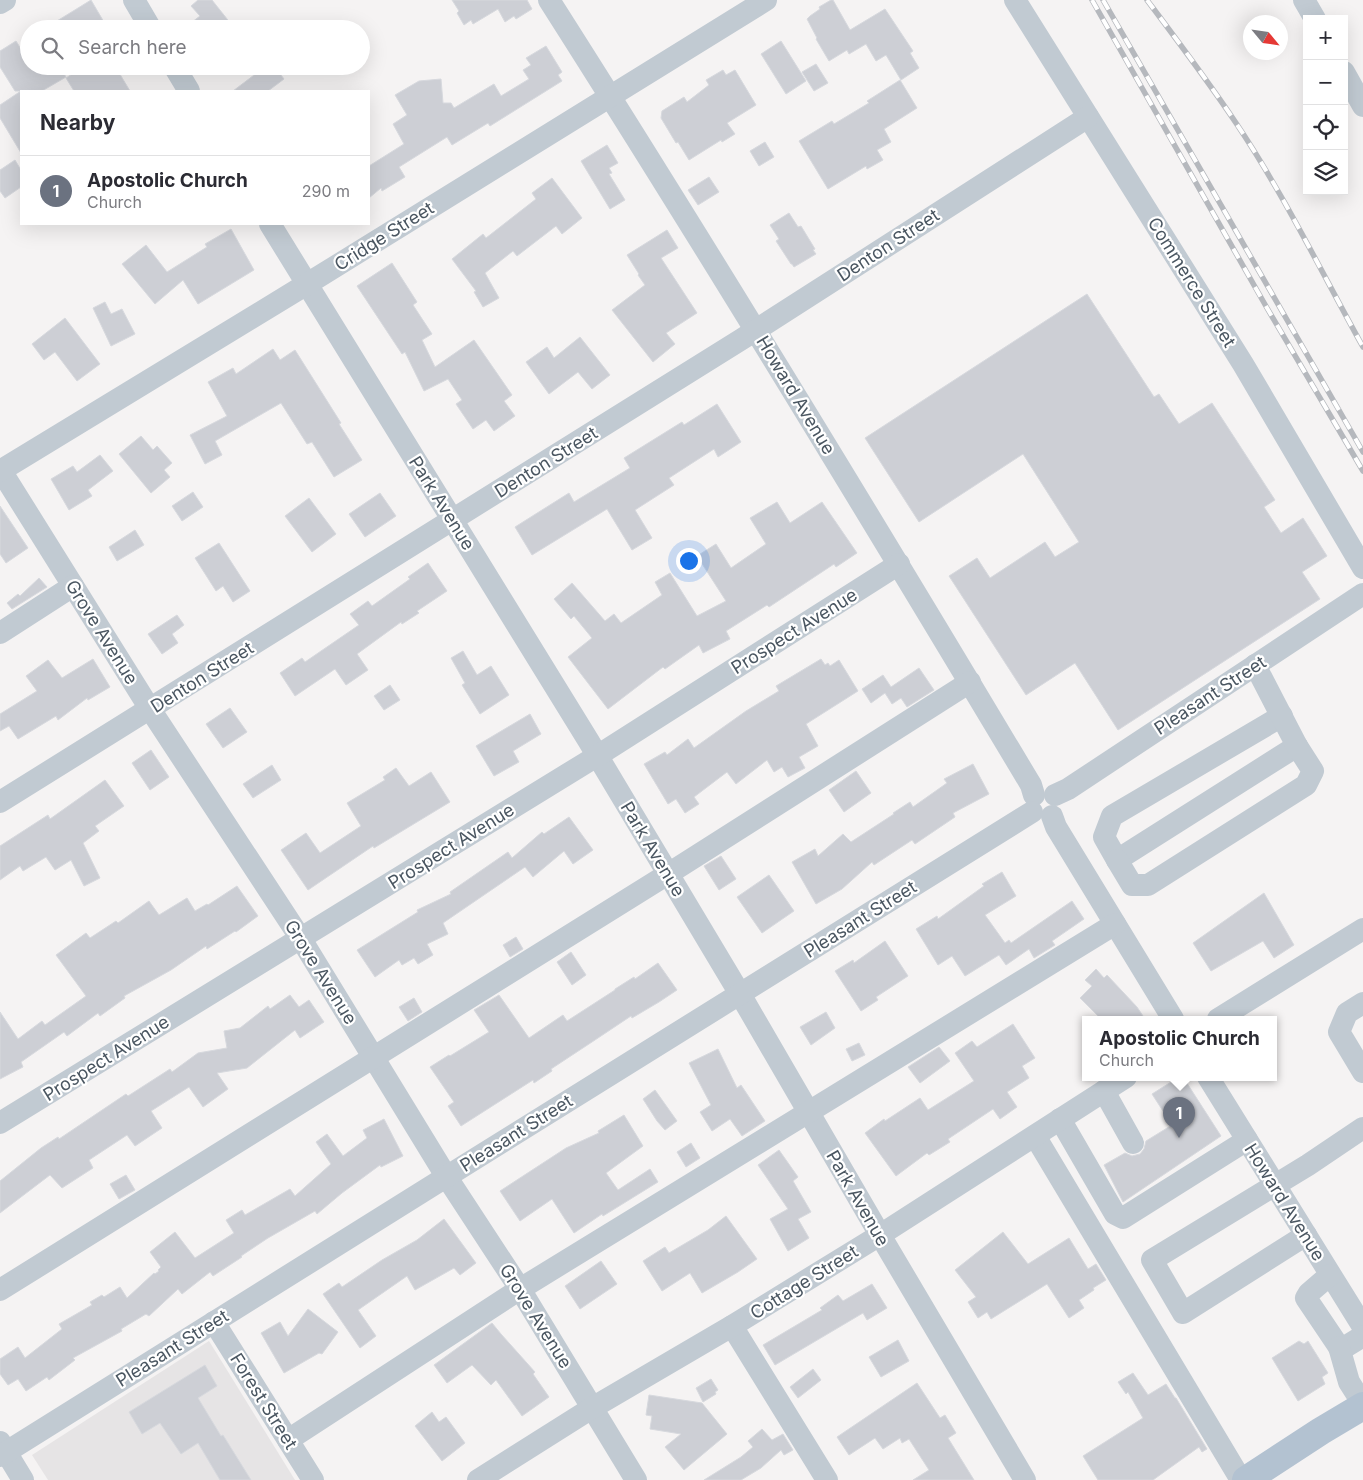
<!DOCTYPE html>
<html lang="en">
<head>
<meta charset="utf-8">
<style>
	:root { --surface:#fff; --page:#f7f7f7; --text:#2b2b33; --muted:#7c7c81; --line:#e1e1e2; --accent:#1a73e8 }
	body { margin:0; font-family:Inter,sans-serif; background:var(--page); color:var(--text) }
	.controls { position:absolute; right:15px; top:15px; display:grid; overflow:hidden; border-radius:0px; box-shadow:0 5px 20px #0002 }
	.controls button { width:45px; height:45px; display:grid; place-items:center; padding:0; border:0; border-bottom:1px solid var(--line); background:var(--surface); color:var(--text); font:25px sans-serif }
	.compass { position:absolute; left:1243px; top:15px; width:45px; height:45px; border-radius:50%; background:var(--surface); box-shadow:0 5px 20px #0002; rotate:119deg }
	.you { position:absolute; left:688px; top:560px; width:18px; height:18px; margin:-12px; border:4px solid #fff; border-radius:50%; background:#1a73e8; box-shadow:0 0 0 8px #1a73e833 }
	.badge { display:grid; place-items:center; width:32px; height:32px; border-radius:50%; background:var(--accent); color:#fff; font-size:16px; font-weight:700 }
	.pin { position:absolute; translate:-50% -41px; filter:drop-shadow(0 1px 2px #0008) }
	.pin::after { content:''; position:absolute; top:26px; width:18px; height:15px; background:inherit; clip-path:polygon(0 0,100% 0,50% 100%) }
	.popup { position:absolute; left:1082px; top:1016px; width:195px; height:65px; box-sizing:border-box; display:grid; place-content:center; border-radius:0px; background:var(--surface); filter:drop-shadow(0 1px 4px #0005); font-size:16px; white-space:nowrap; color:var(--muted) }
	.popup b { font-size:19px; color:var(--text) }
	.popup::after { content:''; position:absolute; left:50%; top:100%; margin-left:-10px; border:10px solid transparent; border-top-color:var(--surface) }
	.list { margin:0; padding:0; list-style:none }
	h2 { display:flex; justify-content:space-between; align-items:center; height:65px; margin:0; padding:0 20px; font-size:21px }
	h2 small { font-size:16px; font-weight:400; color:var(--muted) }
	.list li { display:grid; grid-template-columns:32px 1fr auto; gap:15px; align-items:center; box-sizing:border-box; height:70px; padding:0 20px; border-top:1px solid var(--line) }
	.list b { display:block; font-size:19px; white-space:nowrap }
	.list p { margin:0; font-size:16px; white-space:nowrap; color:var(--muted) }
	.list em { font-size:16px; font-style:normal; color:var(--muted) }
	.icon { flex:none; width:28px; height:28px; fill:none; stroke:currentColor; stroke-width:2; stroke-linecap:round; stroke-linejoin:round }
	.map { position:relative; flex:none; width:1363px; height:1480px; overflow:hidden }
	.search { position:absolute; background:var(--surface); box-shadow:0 5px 20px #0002; left:20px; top:20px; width:350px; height:55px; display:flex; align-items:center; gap:12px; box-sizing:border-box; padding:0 18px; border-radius:28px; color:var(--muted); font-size:19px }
	.panel { position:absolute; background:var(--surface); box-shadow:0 5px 20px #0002; left:20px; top:90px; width:350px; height:135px; border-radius:0px }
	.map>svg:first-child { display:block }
	.education { fill:#e6e4e5 }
	.building { fill:#cdcfd5; stroke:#d7d9de }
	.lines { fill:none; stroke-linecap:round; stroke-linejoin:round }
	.minor { stroke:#c1cad2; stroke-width:22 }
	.major { stroke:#b3c2d1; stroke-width:28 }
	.rail-casing { stroke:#b5b8bd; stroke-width:5.5 }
	.rail { stroke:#fff; stroke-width:4; stroke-dasharray:11; stroke-linecap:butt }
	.labels { text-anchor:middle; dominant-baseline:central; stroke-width:4.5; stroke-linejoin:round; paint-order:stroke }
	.street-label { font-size:18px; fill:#4a5661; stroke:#fff }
</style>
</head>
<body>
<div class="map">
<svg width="1363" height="1480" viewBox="0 0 1363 1480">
	<rect width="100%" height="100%" fill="#f5f3f3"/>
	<polygon class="education" points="209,1341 295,1480 48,1480 32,1455"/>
	<g class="building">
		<polygon points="91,0 108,29 44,29"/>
		<polygon points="198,0 212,0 235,29 183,29 200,16 191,6"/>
		<polygon points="452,0 527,0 532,9 516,19 514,16 505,22 498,9 473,24 471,20 464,25 457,13 459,11"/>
		<polygon points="831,0 833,0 850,30 885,9 913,51 910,53 919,68 901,80 886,55 876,61 866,44 849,54 847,50 829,61 816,39 817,38 807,19 810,16 820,9 819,7"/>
		<polygon points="16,41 29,62 29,66 59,66 66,77 42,91 15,91 0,67 0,51"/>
		<polygon points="781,41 806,81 786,94 761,54"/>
		<polygon points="546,46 562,72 558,75 562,81 490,126 488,123 452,145 447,137 399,167 405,177 382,191 381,188 369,198 369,166 404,144 393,124 407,115 395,95 419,81 441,79 443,103 451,103 454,108 494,84 501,96 529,79 523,70 531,65 526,58"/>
		<polygon points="816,64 828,83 814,91 802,72"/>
		<polygon points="84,66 115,66 130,91 74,91 66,78"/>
		<polygon points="266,66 274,66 284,79 268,91 233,91"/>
		<polygon points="723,70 726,75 735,70 756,105 727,123 735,134 722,142 721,140 689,160 678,142 676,143 661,118 662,111 684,97 687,102 709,85 706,80"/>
		<polygon points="900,80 917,108 884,129 891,142 877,150 883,160 867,169 866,166 828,189 799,141 832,121 834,124 869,103 867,101"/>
		<polygon points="21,91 21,153 0,118 0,105"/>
		<polygon points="765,142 774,157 759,166 750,151"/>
		<polygon points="607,145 618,163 609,168 612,173 609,174 625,200 610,209 581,161"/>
		<polygon points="15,160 21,170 21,187 5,198 0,191 0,170"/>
		<polygon points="709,177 719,192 698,205 688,190"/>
		<polygon points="552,178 582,218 562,234 556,226 517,256 513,251 485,273 499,298 483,307 474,292 476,291 452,259 483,234 486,238 536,199 532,193"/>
		<polygon points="789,213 798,227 801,226 815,249 813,250 816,254 794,267 792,264 791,264 776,241 779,239 770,225"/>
		<polygon points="231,229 254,270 198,304 183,280 155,304 122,264 146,245 167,272 207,247 205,244"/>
		<polygon points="667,230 678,248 661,258 697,313 666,333 675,344 653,362 612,310 645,285 638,275 639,274 627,255"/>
		<polygon points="392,263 417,302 413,305 432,334 422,340 435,367 474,340 512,395 504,401 515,416 494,431 486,420 473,429 456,404 462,400 448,379 424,391 405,352 402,354 357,286"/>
		<polygon points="1087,294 1154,397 1159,394 1179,424 1212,403 1275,500 1264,507 1281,533 1303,518 1327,556 1302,572 1320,599 1118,730 1075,663 1026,695 949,576 977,558 990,578 1045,542 1055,557 1079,542 1023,454 919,522 865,438"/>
		<polygon points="105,302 111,314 122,309 135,334 111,346 93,308"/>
		<polygon points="65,318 100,364 77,381 55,352 44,360 32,344"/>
		<polygon points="580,337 610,375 592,389 578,372 549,394 526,362 547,347 554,358"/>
		<polygon points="273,349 280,360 295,350 341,423 339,424 362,460 334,477 312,442 307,444 281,403 215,441 222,455 205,464 190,435 227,416 208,382 233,368 236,374"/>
		<polygon points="717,404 741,442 718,457 714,449 669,478 674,485 635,510 652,538 632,550 607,509 532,555 515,527 569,493 574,502 630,468 624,458 682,422 684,425"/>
		<polygon points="141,436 153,450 157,446 172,463 164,470 170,477 151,493 119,454"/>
		<polygon points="100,455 113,471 88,490 92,496 69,510 51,479 73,466 77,472"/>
		<polygon points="193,492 203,507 182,521 172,506"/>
		<polygon points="380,493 396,516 365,537 349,514"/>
		<polygon points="309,498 336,534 312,552 285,516"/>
		<polygon points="777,502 790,523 822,502 857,553 836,567 834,564 769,607 767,605 726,631 730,639 703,653 699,645 665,669 663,667 608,709 568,657 592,638 574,616 571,619 554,599 572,583 605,621 614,614 621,623 662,595 655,582 670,573 697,616 726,601 697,556 716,544 731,568 766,544 750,518"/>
		<polygon points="0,506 28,548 6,563 0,554"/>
		<polygon points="135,530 144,545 117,561 109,547"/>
		<polygon points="219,543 250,591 233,602 223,586 216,591 195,558"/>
		<polygon points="428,563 447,591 417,611 419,613 402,624 401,622 357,654 368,670 346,685 335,669 295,696 280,673 302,658 305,662 359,625 350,614 368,601 372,606 410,579 408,577"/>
		<polygon points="39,578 47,587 12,609 7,603 18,594 20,596"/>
		<polygon points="177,615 184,625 172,634 178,643 162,654 148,634"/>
		<polygon points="463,651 477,675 491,666 509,695 480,714 462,685 465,683 451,658"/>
		<polygon points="93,659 110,687 88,700 87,698 58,720 56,716 18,739 9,726 0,731 0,714 37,691 26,676 48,660 62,678"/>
		<polygon points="821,659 825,665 828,663 830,666 839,660 858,691 806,724 818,746 799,757 805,768 788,777 782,767 774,772 767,760 736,784 727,772 694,797 699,804 685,813 676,799 668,804 644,764 665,752 667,755 688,739 694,748 746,711 779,691 776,686"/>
		<polygon points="919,668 934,690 907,707 901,698 892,704 885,693 871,703 862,689 883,675 891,687"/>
		<polygon points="390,685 400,700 384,710 374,696"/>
		<polygon points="230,708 247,732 223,748 206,724"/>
		<polygon points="530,714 541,734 513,751 519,762 494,776 476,746"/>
		<polygon points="151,750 169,777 150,790 132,763"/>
		<polygon points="973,764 989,794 953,813 955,817 915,844 912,840 874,865 872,862 842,889 816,904 792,862 815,849 818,856 843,834 851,842 894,814 893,813 910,802 913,807 947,783 944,779"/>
		<polygon points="272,765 281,780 253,798 243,784"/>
		<polygon points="396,768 409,786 431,772 450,802 374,848 373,846 308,890 281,850 306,833 320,853 361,826 347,803 385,780 383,777"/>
		<polygon points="856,771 871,793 844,812 829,790"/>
		<polygon points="105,780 124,806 95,826 99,831 83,843 100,878 84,886 71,860 55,870 46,857 23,871 20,866 0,880 0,846 48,815 50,819"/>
		<polygon points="569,817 593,850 573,864 564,851 533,877 525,867 443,923 448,934 427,944 433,955 418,964 414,958 402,965 399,960 375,977 357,950 418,912 417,910 451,894 450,892 508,852 512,858 542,832 544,834"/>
		<polygon points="721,856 736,879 719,890 704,866"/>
		<polygon points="1002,872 1016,896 985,915 1005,943 1009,940 1011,943 1072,901 1084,919 1052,941 1055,945 1034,958 1029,949 1006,965 999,955 965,976 952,956 938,965 916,929 937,916 938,919 984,886 982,884"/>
		<polygon points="769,875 794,911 762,933 737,897"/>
		<polygon points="237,886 258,916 236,932 235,931 207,949 206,946 171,970 124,996 125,998 100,1016 98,1013 67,1036 64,1032 21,1062 23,1067 0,1079 0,1012 18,1039 42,1021 45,1025 86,996 56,955 86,933 90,938 116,921 118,923 149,901 159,915 187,898 195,911 207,904 208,905"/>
		<polygon points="1264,893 1294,945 1274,958 1263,941 1211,971 1193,943"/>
		<polygon points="516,937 523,949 510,957 503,945"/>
		<polygon points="885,941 908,976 876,997 878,1000 861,1011 835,971 853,960 854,963"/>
		<polygon points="571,952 586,975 572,985 557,962"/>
		<polygon points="658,963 677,990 659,1002 632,1018 631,1016 595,1040 551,1069 552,1071 534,1083 533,1080 461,1126 448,1106 454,1102 430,1067 449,1055 450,1056 489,1032 474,1010 499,995 529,1038 563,1015 567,1021 615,990 615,989 634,977 635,979"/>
		<polygon points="1096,969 1104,978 1107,975 1137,1007 1145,1019 1101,1019 1080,998 1092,986 1085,980"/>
		<polygon points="290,995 299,1007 309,1000 324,1022 300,1038 295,1030 247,1068 217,1073 228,1089 203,1107 189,1087 151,1111 162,1128 135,1146 127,1135 89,1160 93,1168 62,1188 50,1175 0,1213 0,1181 41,1148 58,1137 59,1139 126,1094 128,1096 170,1069 172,1072 198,1053 227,1048 224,1031 240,1028 268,1006 270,1009"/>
		<polygon points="414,998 422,1012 408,1021 399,1007"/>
		<polygon points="826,1012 835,1028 811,1045 800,1027"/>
		<polygon points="1013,1024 1035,1058 1022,1066 1029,1078 1007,1092 1017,1107 1000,1119 993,1109 948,1139 950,1142 929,1155 927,1153 896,1176 865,1133 884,1119 885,1121 920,1098 928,1110 974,1081 955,1053 972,1041 977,1047"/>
		<polygon points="859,1043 865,1055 852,1061 846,1049"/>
		<polygon points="939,1047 950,1061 920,1083 908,1067"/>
		<polygon points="718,1049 737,1088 741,1085 765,1121 742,1136 730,1119 712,1131 700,1112 711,1105 689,1063"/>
		<polygon points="1179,1077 1183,1077 1221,1136 1123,1202 1104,1165 1125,1153 1132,1156 1140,1154 1144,1149 1146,1141 1172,1125 1152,1094"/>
		<polygon points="655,1090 677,1121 665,1130 657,1121 643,1099"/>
		<polygon points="624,1115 643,1146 606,1173 618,1190 650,1169 658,1182 603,1216 602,1214 574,1233 552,1199 520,1221 500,1191 566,1148 599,1133 598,1131"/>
		<polygon points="384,1119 403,1156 381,1167 380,1165 342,1193 317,1214 315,1211 268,1238 241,1256 242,1257 213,1276 210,1272 182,1294 178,1289 149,1316 146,1314 121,1329 122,1331 73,1358 75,1360 49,1380 47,1377 26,1391 18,1379 8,1385 0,1374 0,1359 18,1347 25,1358 62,1329 59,1324 92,1305 90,1302 102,1295 104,1297 120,1287 127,1298 154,1273 155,1274 159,1271 158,1270 161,1267 150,1252 175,1232 195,1258 234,1233 226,1220 242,1210 245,1215 290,1189 295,1196 331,1164 316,1142 327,1134 343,1156 367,1138 363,1130"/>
		<polygon points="691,1143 700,1158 686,1167 677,1152"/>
		<polygon points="779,1150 798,1177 793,1181 811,1212 798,1219 809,1238 788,1251 770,1219 788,1209 758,1165"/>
		<polygon points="126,1175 135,1190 119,1199 110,1184"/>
		<polygon points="726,1216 757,1259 738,1272 702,1293 690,1273 662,1291 643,1261 665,1247 669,1253 708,1230"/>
		<polygon points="444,1219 476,1263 460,1275 454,1268 415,1290 407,1276 358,1310 376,1336 360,1348 323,1294 339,1283 342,1287 382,1260 417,1240"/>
		<polygon points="1003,1232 1028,1264 1069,1238 1088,1269 1096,1264 1106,1280 1093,1288 1094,1290 1079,1300 1084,1308 1069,1318 1047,1284 991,1319 987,1312 978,1318 968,1302 976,1297 955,1270"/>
		<polygon points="601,1261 617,1284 580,1309 565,1286"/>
		<polygon points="872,1284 887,1308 867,1320 863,1313 775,1365 763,1345 822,1310 820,1308 838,1295 843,1301"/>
		<polygon points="308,1309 338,1332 322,1354 319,1353 284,1373 261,1333 280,1322 288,1336"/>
		<polygon points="492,1323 501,1334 535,1372 533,1374 549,1397 522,1416 496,1380 491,1385 472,1365 447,1383 434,1365"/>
		<polygon points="898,1340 909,1361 881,1377 869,1357"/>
		<polygon points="1299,1341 1304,1344 1308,1341 1328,1373 1322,1377 1325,1384 1298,1401 1272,1358"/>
		<polygon points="205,1365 217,1386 198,1398 221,1436 223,1435 251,1480 220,1480 198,1443 181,1454 160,1423 142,1434 129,1412"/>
		<polygon points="813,1369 821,1380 798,1398 790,1387"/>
		<polygon points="1133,1373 1148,1395 1166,1384 1175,1398 1176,1398 1207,1449 1202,1452 1199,1447 1153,1480 1098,1480 1083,1456 1143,1418 1128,1392 1126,1394 1118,1382"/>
		<polygon points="711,1379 718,1390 715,1392 716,1394 703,1402 696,1388"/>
		<polygon points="917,1383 940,1418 945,1415 956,1433 948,1438 974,1480 913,1480 929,1470 909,1439 902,1443 900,1438 883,1449 875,1438 849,1455 837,1437"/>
		<polygon points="649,1395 702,1403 727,1434 684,1470 665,1447 681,1434 650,1429 652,1416 646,1415"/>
		<polygon points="432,1412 439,1422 446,1417 465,1443 442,1461 415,1426"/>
		<polygon points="762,1429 772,1440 783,1434 793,1450 784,1455 781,1450 761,1468 741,1480 704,1480 741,1457 753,1447 748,1441"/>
	</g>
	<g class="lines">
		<g class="minor">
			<polyline points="134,0 151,29"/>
			<path d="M 549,0 C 714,259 873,521 1031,785 L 1034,795"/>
			<polyline points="1015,0 1243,364 1363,568"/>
			<polyline points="1304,0 1315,19"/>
			<polyline points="0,3 5,0"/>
			<polyline points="174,66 189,91"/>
			<polyline points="1344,72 1363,106"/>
			<polyline points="270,224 588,740 740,994 880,1235 1025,1480"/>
			<polyline points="0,469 150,709 301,939 446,1176 520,1289 636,1480"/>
			<polyline points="0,471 307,284 766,0"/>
			<polyline points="0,633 73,586"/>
			<polyline points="1282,716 1112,816 1104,837 1117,860 1297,746"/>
			<polyline points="1055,795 1068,789 1363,594"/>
			<polyline points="0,802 742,339 1088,117"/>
			<polyline points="1052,816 1056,827 1173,1019"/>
			<polyline points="1117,860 1132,885 1148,885 1306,785 1313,771 1297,746 1255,665"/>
			<polyline points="1363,1003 1347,1013 1339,1032 1363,1072"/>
			<polyline points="1218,1019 1363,929"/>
			<polyline points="1208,1077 1363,1327"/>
			<polyline points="1104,1091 1133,1143"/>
			<polyline points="1060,1119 1115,1214 1123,1218 1247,1140"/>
			<polyline points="0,1123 597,756 899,564"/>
			<polyline points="1035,1136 1241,1480"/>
			<polyline points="1306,1235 1183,1313 1152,1260 1308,1165 1363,1128"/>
			<polyline points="1330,1275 1309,1293 1306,1298 1339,1347 1345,1347 1363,1336"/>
			<polyline points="0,1290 668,874 970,682"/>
			<polyline points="214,1322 313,1480"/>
			<polyline points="732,1326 827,1480"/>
			<polyline points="1339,1347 1349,1382 1363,1404"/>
			<polyline points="288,1440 520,1289 1115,924"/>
			<polyline points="0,1442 23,1480"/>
			<polyline points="0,1456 462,1167 1032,812"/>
			<polyline points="478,1480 592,1408 732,1326 880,1235 1126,1077"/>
		</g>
		<polyline class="major" points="1246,1480 1321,1431 1363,1406"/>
		<g class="rail-casing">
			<g id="rail">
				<polyline points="1092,0 1267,308 1363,471"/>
				<polyline points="1103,0 1363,452"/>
				<path d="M 1147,0 C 1177,40 1208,81 1236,123 C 1283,193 1322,273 1363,347"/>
			</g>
		</g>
		<use href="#rail" class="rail"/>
	</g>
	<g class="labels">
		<g class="street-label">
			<text transform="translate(384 236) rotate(-32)">Cridge Street</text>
			<text transform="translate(888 245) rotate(-33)">Denton Street</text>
			<text transform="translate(1192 282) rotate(58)">Commerce Street</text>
			<text transform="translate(796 395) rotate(59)">Howard Avenue</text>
			<text transform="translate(546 462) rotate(-32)">Denton Street</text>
			<text transform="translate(442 503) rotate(58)">Park Avenue</text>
			<text transform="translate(794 631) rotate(-32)">Prospect Avenue</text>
			<text transform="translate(102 632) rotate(58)">Grove Avenue</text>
			<text transform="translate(202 677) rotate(-32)">Denton Street</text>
			<text transform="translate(1210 695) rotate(-33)">Pleasant Street</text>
			<text transform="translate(451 846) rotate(-32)">Prospect Avenue</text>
			<text transform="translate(653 849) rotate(59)">Park Avenue</text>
			<text transform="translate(860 919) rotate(-32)">Pleasant Street</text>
			<text transform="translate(321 972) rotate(58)">Grove Avenue</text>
			<text transform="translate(106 1058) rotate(-32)">Prospect Avenue</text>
			<text transform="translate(516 1133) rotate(-32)">Pleasant Street</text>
			<text transform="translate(858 1198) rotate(60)">Park Avenue</text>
			<text transform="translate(1285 1202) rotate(58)">Howard Avenue</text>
			<text transform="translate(804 1282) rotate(-32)">Cottage Street</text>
			<text transform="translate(536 1316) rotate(58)">Grove Avenue</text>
			<text transform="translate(172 1348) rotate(-32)">Pleasant Street</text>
			<text transform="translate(264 1401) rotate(58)">Forest Street</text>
		</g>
	</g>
</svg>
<div class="controls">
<button>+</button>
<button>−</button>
<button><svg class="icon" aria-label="locate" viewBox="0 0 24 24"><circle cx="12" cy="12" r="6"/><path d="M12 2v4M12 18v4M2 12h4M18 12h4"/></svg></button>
<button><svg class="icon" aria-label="layers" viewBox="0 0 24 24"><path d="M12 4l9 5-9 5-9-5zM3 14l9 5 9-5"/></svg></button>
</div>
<svg class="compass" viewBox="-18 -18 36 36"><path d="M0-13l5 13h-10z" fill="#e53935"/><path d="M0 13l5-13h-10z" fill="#7c7c81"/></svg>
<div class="you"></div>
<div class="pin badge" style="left:1179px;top:1138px;background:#6b7280">1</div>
<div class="popup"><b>Apostolic Church</b>Church</div>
<div class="search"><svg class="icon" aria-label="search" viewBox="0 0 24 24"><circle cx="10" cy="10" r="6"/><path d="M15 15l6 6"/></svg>Search here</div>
<section class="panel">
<h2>Nearby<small></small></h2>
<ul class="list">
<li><span class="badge" style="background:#6b7280">1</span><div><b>Apostolic Church</b><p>Church</p></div><em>290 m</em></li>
</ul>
</section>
</div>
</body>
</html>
